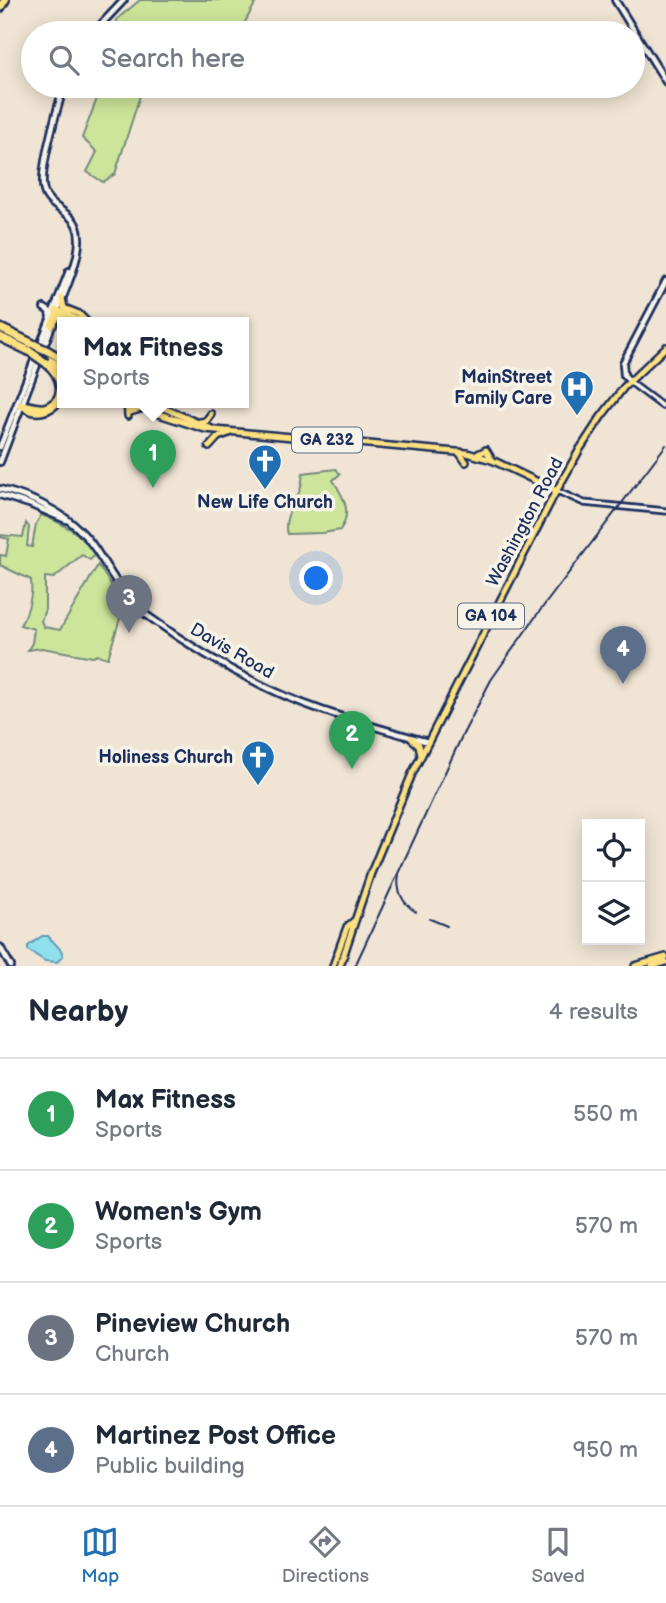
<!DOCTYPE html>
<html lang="en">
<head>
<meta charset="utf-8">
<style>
	:root { --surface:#fff; --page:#f2f2f3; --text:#1f2937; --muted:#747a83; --line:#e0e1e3; --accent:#1f6fb2 }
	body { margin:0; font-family:"Balsamiq Sans",sans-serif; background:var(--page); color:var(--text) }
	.controls { position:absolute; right:21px; bottom:21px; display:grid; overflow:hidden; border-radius:0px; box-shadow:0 4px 18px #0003 }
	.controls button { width:63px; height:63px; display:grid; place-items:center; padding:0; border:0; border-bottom:2px solid var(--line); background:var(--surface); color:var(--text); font:35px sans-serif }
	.you { position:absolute; left:317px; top:579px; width:24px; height:24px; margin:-18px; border:5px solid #fff; border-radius:50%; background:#1a73e8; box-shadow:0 0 0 10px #1a73e833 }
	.badge { display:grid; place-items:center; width:46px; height:46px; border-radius:50%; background:var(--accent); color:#fff; font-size:23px; font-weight:700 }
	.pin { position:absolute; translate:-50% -58px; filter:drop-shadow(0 2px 4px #0008) }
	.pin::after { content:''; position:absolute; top:37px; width:24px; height:21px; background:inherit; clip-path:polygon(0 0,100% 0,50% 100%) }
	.popup { position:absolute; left:57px; top:317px; width:192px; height:91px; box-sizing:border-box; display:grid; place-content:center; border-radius:0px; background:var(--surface); filter:drop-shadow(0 2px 5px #0005); font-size:23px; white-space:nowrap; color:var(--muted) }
	.popup b { font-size:26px; color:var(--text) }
	.popup::after { content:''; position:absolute; left:50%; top:100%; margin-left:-14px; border:14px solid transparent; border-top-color:var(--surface) }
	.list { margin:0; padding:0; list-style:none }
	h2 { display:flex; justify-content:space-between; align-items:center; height:91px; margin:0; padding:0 28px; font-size:30px }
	h2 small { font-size:23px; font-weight:400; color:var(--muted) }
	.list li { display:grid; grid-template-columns:46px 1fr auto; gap:21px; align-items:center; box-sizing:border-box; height:112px; padding:0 28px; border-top:2px solid var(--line) }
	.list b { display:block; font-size:26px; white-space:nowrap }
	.list p { margin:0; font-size:23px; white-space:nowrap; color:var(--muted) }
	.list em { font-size:23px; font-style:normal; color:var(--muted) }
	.icon { flex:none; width:38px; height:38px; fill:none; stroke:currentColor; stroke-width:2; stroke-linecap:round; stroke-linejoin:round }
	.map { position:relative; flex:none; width:666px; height:966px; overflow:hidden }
	.search { position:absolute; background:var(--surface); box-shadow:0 4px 18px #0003; left:21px; right:21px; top:21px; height:77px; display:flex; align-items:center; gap:18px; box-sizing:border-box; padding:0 24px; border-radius:38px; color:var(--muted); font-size:26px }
	.sheet { height:539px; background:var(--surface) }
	nav { display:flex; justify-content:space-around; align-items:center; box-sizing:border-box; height:98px; border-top:2px solid var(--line); background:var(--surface); font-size:19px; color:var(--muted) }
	nav a { display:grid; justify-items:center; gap:4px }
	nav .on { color:var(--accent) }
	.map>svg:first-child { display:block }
	.green { fill:#cde59a; stroke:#748a7c; stroke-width:2 }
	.water { fill:#90dfed; stroke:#6199b4; stroke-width:2 }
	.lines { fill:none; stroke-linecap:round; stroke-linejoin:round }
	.tertiary-casing { stroke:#1b2f5e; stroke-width:9 }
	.secondary-casing { stroke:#1b2f5e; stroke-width:10 }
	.primary-casing { stroke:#1b2f5e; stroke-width:10 }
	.motorway-casing { stroke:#1b2f5e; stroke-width:12 }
	.tertiary { stroke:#f7f3e8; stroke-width:3.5 }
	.secondary { stroke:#f7f3e8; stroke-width:4.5 }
	.primary { stroke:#fde080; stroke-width:5 }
	.motorway { stroke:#fde080; stroke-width:7 }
	.rail { stroke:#1b2f5e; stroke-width:2 }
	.motorway-bridge-casing { stroke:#1b2f5e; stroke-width:12; stroke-linecap:butt }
	.motorway-bridge { stroke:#fde080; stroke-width:7 }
	.labels { text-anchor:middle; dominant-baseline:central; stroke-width:7; stroke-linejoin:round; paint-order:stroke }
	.shield { fill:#f7f3e8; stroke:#5d6a87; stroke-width:2 }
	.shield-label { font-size:16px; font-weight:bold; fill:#1b2f5e }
	.poi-label { font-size:18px; font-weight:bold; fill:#1b2f5e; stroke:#f7f3e8; text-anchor:end }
	.street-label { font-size:18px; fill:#1b2f5e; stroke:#f7f3e8 }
</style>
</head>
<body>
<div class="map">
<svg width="666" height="966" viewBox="0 0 666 966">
	<rect width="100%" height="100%" fill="#f0e5d4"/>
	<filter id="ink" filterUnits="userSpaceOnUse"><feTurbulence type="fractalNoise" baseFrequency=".0143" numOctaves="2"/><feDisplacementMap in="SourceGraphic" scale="14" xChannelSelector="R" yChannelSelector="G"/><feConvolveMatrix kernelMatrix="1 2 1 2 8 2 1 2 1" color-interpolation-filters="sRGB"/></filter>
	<g filter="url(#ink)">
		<g class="green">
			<polygon points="140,0 257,0 239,33 120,33 122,29 116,20"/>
			<polygon points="98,86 143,86 115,174 103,182 87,172 97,152 82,138 101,88"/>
			<path d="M 336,469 L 340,474 L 333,480 C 343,496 353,512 340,530 L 323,533 L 287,534 C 282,518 295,504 300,490 C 302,485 302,478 303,473 Z"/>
			<path d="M 41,515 C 51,518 80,533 85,541 C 89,546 90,549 96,554 L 90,560 L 82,555 L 54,578 L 45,577 L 45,609 L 41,621 L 44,627 L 60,630 L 98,565 L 124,605 L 108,658 L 98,655 L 93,657 L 42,648 L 28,650 L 32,643 L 34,629 L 20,625 C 28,613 33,595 31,580 L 0,565 L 0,555 L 6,556 L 9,539 L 0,537 L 0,535 L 23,537 L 26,523 L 29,527 L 27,546 L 32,547 L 36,524 Z"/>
		</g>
		<polygon class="water" points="42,936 48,936 61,950 63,956 57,962 45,961 28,950 28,946"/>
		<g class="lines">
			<g class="tertiary-casing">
				<g id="tertiary">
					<polyline points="630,382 662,406"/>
					<polyline points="557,491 584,503 666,511"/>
				</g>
			</g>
			<g class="secondary-casing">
				<g id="secondary">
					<polyline points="615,0 666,82"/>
					<polyline points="93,33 124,0"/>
					<polyline points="44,308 49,311 50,317"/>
					<path d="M 57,311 C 66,288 93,235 70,217 C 61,209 47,203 44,191 C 38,174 58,106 64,86"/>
					<polyline points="630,382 624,375 623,363 666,281"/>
					<polyline points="0,447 69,271"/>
					<polyline points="0,462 53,323"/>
					<path d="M 0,489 C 37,498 75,517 96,550 C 112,574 124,599 148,616 C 186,644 229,670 272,690 C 318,712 378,728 428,742"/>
					<polyline points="0,495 29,504 66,520"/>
					<polyline points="0,947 11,966"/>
				</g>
			</g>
			<g class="primary-casing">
				<g id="primary">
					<polyline points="62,298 64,308 79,314 87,322"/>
					<polyline points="127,402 128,416"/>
					<polyline points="134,402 159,414 205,429 467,453 492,460 557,491"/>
					<polyline points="150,402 212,429"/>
					<path d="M 21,405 C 35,418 52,412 62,398"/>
					<polyline points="130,412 144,408"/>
					<polyline points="200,422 206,421 211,414"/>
					<polyline points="209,447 218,437 229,433"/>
					<polyline points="459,452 466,462"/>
					<polyline points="478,454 486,450 492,460"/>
					<polyline points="411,738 419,745 421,755"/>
					<polyline points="333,966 347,927 354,921"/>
					<polyline points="340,966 371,873 412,774 553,497 580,449 601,417 624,387 666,347"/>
					<polyline points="635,966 666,957"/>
					<polyline points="652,966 666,962"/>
				</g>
			</g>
			<g class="motorway-casing">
				<g id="motorway">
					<polyline points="0,8 5,0"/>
					<polyline points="57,311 81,322"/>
					<polyline points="52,325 57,316 67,314"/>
					<polyline points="0,328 35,345"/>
					<polyline points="0,337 29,351"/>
					<polyline points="48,351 62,359"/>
					<polyline points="48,360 62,367"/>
					<path d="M 21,405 C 29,405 36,409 44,408 C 69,401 62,374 46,363"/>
				</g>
			</g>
			<use href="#tertiary" class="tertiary"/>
			<use href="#secondary" class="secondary"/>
			<use href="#primary" class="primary"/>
			<use href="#motorway" class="motorway"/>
			<g class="rail">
				<path d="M 399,874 C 396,890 402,903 416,912"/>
				<polyline points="430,919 447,926"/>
				<polyline points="355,966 462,736 491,680 536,616 666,445"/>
			</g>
			<g class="motorway-bridge-casing">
				<g id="motorway-bridge">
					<polyline points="35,345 48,351"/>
					<polyline points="29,351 46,363"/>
				</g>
			</g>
			<use href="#motorway-bridge" class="motorway-bridge"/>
		</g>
	</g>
	<defs>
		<g id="hospital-pin" transform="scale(1.75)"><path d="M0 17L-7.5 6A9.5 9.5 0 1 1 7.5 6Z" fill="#1f6fb2" stroke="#f7f3e8"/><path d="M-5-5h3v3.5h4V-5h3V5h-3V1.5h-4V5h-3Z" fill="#fff"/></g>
		<g id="church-pin" transform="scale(1.75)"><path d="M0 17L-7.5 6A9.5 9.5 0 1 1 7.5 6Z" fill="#1f6fb2" stroke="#f7f3e8"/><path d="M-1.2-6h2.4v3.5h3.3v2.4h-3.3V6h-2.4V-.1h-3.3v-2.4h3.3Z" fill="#fff"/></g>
	</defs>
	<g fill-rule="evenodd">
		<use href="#hospital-pin" x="577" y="387"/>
		<use href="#church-pin" x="265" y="461"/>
		<use href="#church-pin" x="258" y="757"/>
	</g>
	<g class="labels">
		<g class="shield">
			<rect x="292" y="427.5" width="70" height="25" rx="5"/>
			<rect x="458" y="603.5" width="66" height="25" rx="5"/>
		</g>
		<g class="shield-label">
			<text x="327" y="440">GA 232</text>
			<text x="491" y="616">GA 104</text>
		</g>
		<g class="poi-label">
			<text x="552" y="377">MainStreet<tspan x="552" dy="21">Family Care</tspan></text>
			<text x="265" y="502" text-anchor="middle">New Life Church</text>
			<text x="233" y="757">Holiness Church</text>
		</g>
		<g class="street-label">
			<text transform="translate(525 522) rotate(-62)">Washington Road</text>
			<text transform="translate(232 651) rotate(30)">Davis Road</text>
		</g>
	</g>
</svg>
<div class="controls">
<button><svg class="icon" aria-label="locate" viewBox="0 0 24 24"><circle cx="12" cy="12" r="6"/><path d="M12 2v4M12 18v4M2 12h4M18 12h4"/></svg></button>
<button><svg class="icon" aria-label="layers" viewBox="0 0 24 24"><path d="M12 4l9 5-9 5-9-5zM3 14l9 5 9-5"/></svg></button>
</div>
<div class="you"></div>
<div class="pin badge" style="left:153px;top:488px;background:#2e9e5b">1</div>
<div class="popup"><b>Max Fitness</b>Sports</div>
<div class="pin badge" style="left:352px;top:769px;background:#2e9e5b">2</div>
<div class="pin badge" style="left:129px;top:633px;background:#6b7280">3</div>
<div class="pin badge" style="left:623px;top:684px;background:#5c6f8a">4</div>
<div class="search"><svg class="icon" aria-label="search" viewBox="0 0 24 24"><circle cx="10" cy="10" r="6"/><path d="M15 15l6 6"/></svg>Search here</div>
</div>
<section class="sheet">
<h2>Nearby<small>4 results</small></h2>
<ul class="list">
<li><span class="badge" style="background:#2e9e5b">1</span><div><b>Max Fitness</b><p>Sports</p></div><em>550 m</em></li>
<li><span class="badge" style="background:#2e9e5b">2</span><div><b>Women's Gym</b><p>Sports</p></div><em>570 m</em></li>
<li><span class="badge" style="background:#6b7280">3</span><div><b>Pineview Church</b><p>Church</p></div><em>570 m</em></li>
<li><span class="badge" style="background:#5c6f8a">4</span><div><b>Martinez Post Office</b><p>Public building</p></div><em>950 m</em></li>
</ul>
</section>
<nav>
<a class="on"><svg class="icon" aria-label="map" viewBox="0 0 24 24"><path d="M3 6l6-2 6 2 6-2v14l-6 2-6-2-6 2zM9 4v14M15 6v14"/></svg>Map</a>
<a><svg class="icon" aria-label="directions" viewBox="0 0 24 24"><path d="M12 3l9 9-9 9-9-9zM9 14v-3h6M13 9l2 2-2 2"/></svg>Directions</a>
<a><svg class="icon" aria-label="saved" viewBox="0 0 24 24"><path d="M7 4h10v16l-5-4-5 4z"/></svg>Saved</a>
</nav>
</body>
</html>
